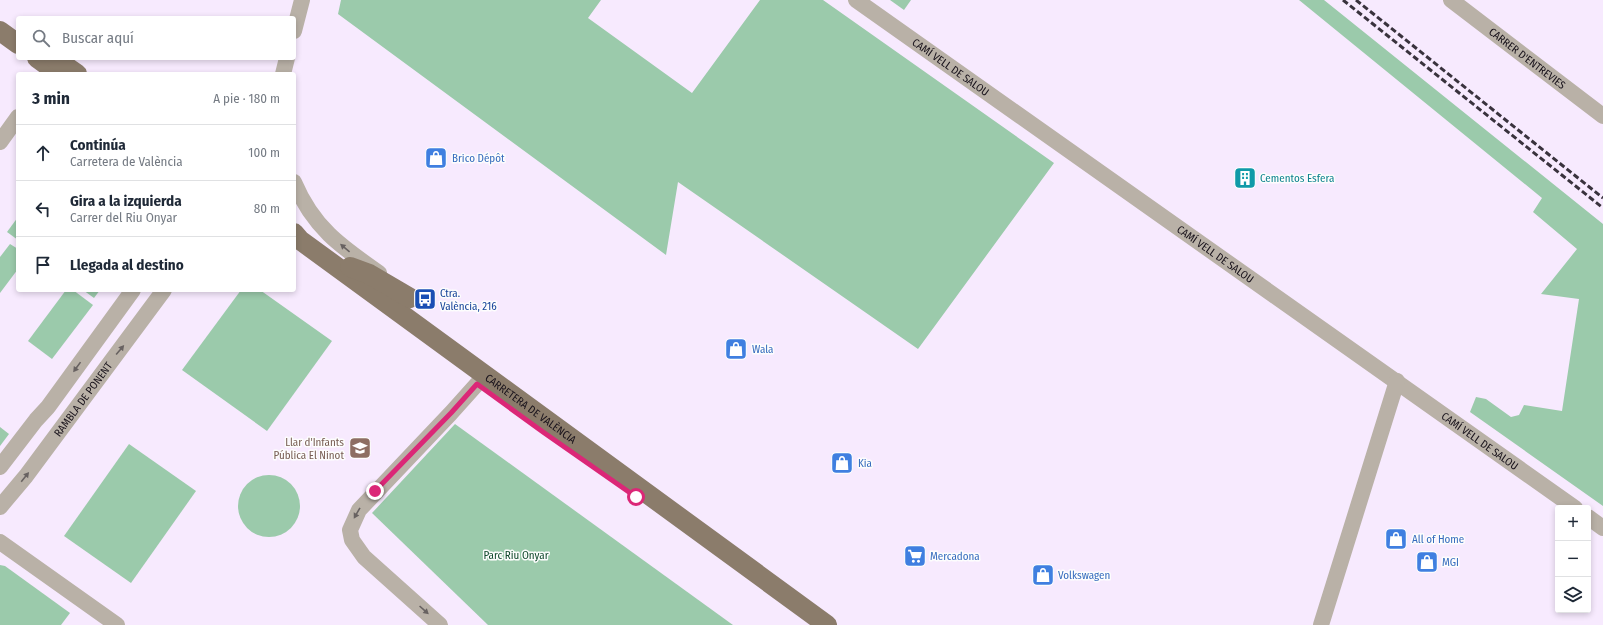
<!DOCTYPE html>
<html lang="es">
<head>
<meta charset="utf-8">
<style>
	:root { --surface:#fff; --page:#f2f2f3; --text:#1f2937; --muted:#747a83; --line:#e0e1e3 }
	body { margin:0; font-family:"Fira Sans Condensed",sans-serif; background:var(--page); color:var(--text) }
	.controls { position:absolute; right:12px; bottom:12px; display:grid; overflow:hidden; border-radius:4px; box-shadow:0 2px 6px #0003 }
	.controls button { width:36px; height:36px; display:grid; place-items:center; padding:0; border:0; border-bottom:1px solid var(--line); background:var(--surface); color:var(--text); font:20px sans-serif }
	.stop { position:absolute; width:12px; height:12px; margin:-9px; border:3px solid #db2777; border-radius:50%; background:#fff }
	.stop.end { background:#db2777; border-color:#fff; box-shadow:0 1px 4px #0008 }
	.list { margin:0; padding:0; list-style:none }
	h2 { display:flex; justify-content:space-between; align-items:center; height:52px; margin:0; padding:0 16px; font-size:17px }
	h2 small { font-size:13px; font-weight:400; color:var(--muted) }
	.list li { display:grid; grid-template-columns:26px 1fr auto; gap:12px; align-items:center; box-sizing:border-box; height:56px; padding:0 16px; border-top:1px solid var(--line) }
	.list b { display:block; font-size:15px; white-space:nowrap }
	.list p { margin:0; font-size:13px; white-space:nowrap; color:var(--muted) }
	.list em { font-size:13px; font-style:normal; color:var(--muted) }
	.icon { flex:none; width:22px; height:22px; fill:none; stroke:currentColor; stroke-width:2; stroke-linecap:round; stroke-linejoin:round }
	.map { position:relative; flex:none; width:1603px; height:625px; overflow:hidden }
	.search { position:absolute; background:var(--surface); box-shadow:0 2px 6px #0003; left:16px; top:16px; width:280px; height:44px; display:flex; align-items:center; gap:10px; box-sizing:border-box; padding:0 14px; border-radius:4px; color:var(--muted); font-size:15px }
	.panel { position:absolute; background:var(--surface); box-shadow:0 2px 6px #0003; left:16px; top:72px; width:280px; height:220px; border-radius:4px }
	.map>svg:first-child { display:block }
	.green { fill:#9bcaab }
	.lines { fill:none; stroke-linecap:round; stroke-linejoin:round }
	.minor { stroke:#b9b1a7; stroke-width:16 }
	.major { stroke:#8b7c6b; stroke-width:20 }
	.rail { stroke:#39323d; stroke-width:3; stroke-dasharray:6 3; stroke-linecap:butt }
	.oneway { fill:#686261 }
	.route { stroke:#db2777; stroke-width:5 }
	.labels { text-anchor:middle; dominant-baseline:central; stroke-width:3; stroke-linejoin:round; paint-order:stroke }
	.street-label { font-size:11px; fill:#18121b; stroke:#fdfdfd }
	.shop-label { font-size:11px; fill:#366cbe; stroke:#fdfdfd; text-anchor:start }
	.culture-label { font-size:11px; fill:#0d838f; stroke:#fdfdfd; text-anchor:start }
	.transit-label { font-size:11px; fill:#164399; stroke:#fdfdfd; text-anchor:start }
	.education-label { font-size:11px; fill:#785e54; stroke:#fdfdfd; text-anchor:end }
	.park-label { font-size:11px; fill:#114a2d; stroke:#fdfdfd }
</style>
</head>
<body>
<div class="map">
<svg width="1603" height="625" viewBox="0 0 1603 625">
	<rect width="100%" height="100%" fill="#f7eafe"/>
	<g class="green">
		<polygon points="341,0 601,0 588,18 692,93 760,0 823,0 1054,163 918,349 678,182 666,255 338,14"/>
		<polygon points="890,0 911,0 904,10"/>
		<polygon points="1299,0 1324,0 1603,224 1603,506 1470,412 1476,397 1486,399 1511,417 1519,415 1524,405 1562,411 1579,299 1541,294 1577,249 1533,212 1542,198"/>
		<polygon points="18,217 18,240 7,232"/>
		<polygon points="10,244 18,249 18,269 0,293 0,257"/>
		<polygon points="66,290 73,290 93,305 52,359 28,341"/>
		<polygon points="83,290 100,290 94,298"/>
		<polygon points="241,290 260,290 332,341 267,431 182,370"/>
		<polygon points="455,424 733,625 488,625 372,513"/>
		<polygon points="0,427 9,434 0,446"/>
		<polygon points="129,444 196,491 131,583 64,536"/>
		<circle cx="269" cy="506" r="31"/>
		<polygon points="0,565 5,566 70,613 61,625 0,625"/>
	</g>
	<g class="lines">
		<g class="minor">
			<path id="s1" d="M 856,0 L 1575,508"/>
			<path id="s2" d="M 1451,0 L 1603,116"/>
			<polyline points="294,31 302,0"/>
			<polyline points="283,74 287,58"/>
			<polyline points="0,142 18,117"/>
			<path d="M 294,182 C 313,227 340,246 379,273"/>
			<polyline points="0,467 36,420 48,407 133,290"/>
			<path id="s3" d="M 0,507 L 26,476 L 164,290"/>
			<polyline points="1588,517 1603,528"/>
			<polyline points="0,542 117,625"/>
			<polyline points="440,625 364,557 352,540 350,530 359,510 451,413 477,384"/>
			<polyline points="1321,625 1397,381"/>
		</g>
		<g class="major">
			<polyline points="0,31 18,44"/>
			<polyline points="37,58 59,74"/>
			<polyline points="54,58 77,74"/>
			<path id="s4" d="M 294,233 L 300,240 L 827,625"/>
			<polyline points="350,267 369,274 410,298"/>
		</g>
		<g class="rail">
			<polyline points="1343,0 1603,208"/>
			<polyline points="1356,0 1603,198"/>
		</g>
	</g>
	<defs><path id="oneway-solid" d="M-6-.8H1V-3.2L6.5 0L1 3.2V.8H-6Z"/></defs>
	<g class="oneway">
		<use href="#oneway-solid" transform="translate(345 248) rotate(-140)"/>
		<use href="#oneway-solid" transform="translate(120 350) rotate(-50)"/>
		<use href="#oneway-solid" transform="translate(77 367) rotate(126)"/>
		<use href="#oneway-solid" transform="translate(25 477) rotate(-51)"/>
		<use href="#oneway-solid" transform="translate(357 513) rotate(120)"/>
		<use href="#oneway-solid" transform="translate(424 610) rotate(42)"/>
	</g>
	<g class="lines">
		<polyline class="route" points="375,491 451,413 477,384 543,432 636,497"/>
	</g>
	<defs>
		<g id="shop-square" transform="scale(1.15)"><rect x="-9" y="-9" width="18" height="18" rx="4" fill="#3f7fe0" stroke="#fdfdfd"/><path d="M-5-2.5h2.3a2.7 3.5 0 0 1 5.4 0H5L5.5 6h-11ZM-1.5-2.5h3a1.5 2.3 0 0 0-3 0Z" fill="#fff"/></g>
		<g id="building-square" transform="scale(1.15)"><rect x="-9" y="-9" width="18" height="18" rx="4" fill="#0f9aa8" stroke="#fdfdfd"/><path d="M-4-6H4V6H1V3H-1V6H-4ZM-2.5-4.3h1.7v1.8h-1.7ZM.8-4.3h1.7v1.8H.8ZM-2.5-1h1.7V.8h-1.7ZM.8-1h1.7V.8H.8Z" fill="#fff"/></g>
		<g id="bus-square" transform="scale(1.15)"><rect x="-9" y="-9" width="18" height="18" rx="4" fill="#1a4fb4" stroke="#fdfdfd"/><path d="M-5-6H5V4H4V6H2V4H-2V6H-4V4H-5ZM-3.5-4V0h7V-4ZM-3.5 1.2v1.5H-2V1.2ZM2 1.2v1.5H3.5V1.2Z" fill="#fff"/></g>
		<g id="school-square" transform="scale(1.15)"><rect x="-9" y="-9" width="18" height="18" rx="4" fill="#8d6e63" stroke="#fdfdfd"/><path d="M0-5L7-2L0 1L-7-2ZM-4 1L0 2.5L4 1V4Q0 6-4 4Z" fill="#fff"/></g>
		<g id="supermarket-square" transform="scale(1.15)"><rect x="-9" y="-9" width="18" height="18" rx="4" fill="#3f7fe0" stroke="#fdfdfd"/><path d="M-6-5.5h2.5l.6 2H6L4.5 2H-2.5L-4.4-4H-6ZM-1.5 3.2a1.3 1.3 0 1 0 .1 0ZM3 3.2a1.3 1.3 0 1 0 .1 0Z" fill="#fff"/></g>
	</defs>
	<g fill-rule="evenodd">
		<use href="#shop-square" x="436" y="158"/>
		<use href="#building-square" x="1245" y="178"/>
		<use href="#bus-square" x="425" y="299"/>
		<use href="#shop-square" x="736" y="349"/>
		<use href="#school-square" x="360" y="448"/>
		<use href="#shop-square" x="842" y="463"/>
		<use href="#shop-square" x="1396" y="539"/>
		<use href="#supermarket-square" x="915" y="556"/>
		<use href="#shop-square" x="1427" y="562"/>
		<use href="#shop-square" x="1043" y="575"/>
	</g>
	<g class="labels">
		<g class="street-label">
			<text stroke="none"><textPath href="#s2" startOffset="96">CARRER D'ENTREVIES</textPath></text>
			<text stroke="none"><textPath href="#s1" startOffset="116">CAMÍ VELL DE SALOU</textPath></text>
			<text stroke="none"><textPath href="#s1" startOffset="440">CAMÍ VELL DE SALOU</textPath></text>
			<text stroke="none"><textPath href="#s3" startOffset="136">RAMBLA DE PONENT</textPath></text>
			<text stroke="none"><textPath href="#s4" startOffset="295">CARRETERA DE VALÈNCIA</textPath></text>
			<text stroke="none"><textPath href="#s1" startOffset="764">CAMÍ VELL DE SALOU</textPath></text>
		</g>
		<g class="shop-label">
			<text x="452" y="158">Brico Dépôt</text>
			<text x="752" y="349">Wala</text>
			<text x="858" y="463">Kia</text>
			<text x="1412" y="539">All of Home</text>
			<text x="930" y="556">Mercadona</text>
			<text x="1442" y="562">MGI</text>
			<text x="1058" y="575">Volkswagen</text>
		</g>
		<g class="culture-label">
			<text x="1260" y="178">Cementos Esfera</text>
		</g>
		<g class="transit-label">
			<text x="440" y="293">Ctra.<tspan x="440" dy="13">València, 216</tspan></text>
		</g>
		<g class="education-label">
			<text x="344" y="442">Llar d'Infants<tspan x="344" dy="13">Pública El Ninot</tspan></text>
		</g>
		<g class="park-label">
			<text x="516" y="555">Parc Riu Onyar</text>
		</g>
	</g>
</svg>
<div class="controls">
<button>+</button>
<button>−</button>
<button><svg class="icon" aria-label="layers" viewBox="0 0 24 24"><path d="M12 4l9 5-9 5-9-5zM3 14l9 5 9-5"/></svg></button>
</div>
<div class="stop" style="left:636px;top:497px"></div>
<div class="stop end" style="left:375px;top:491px"></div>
<div class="search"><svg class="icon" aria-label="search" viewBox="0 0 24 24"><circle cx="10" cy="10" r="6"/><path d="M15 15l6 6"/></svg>Buscar aquí</div>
<section class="panel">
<h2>3 min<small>A pie · 180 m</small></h2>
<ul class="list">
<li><svg class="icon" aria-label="ahead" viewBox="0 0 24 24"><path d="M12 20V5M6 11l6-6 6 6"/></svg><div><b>Continúa</b><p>Carretera de València</p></div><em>100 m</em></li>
<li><svg class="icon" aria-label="left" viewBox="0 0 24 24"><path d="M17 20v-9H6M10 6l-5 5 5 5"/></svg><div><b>Gira a la izquierda</b><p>Carrer del Riu Onyar</p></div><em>80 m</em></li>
<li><svg class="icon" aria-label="arrive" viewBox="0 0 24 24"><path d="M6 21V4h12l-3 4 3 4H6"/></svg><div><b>Llegada al destino</b></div></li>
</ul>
</section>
</div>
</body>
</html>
